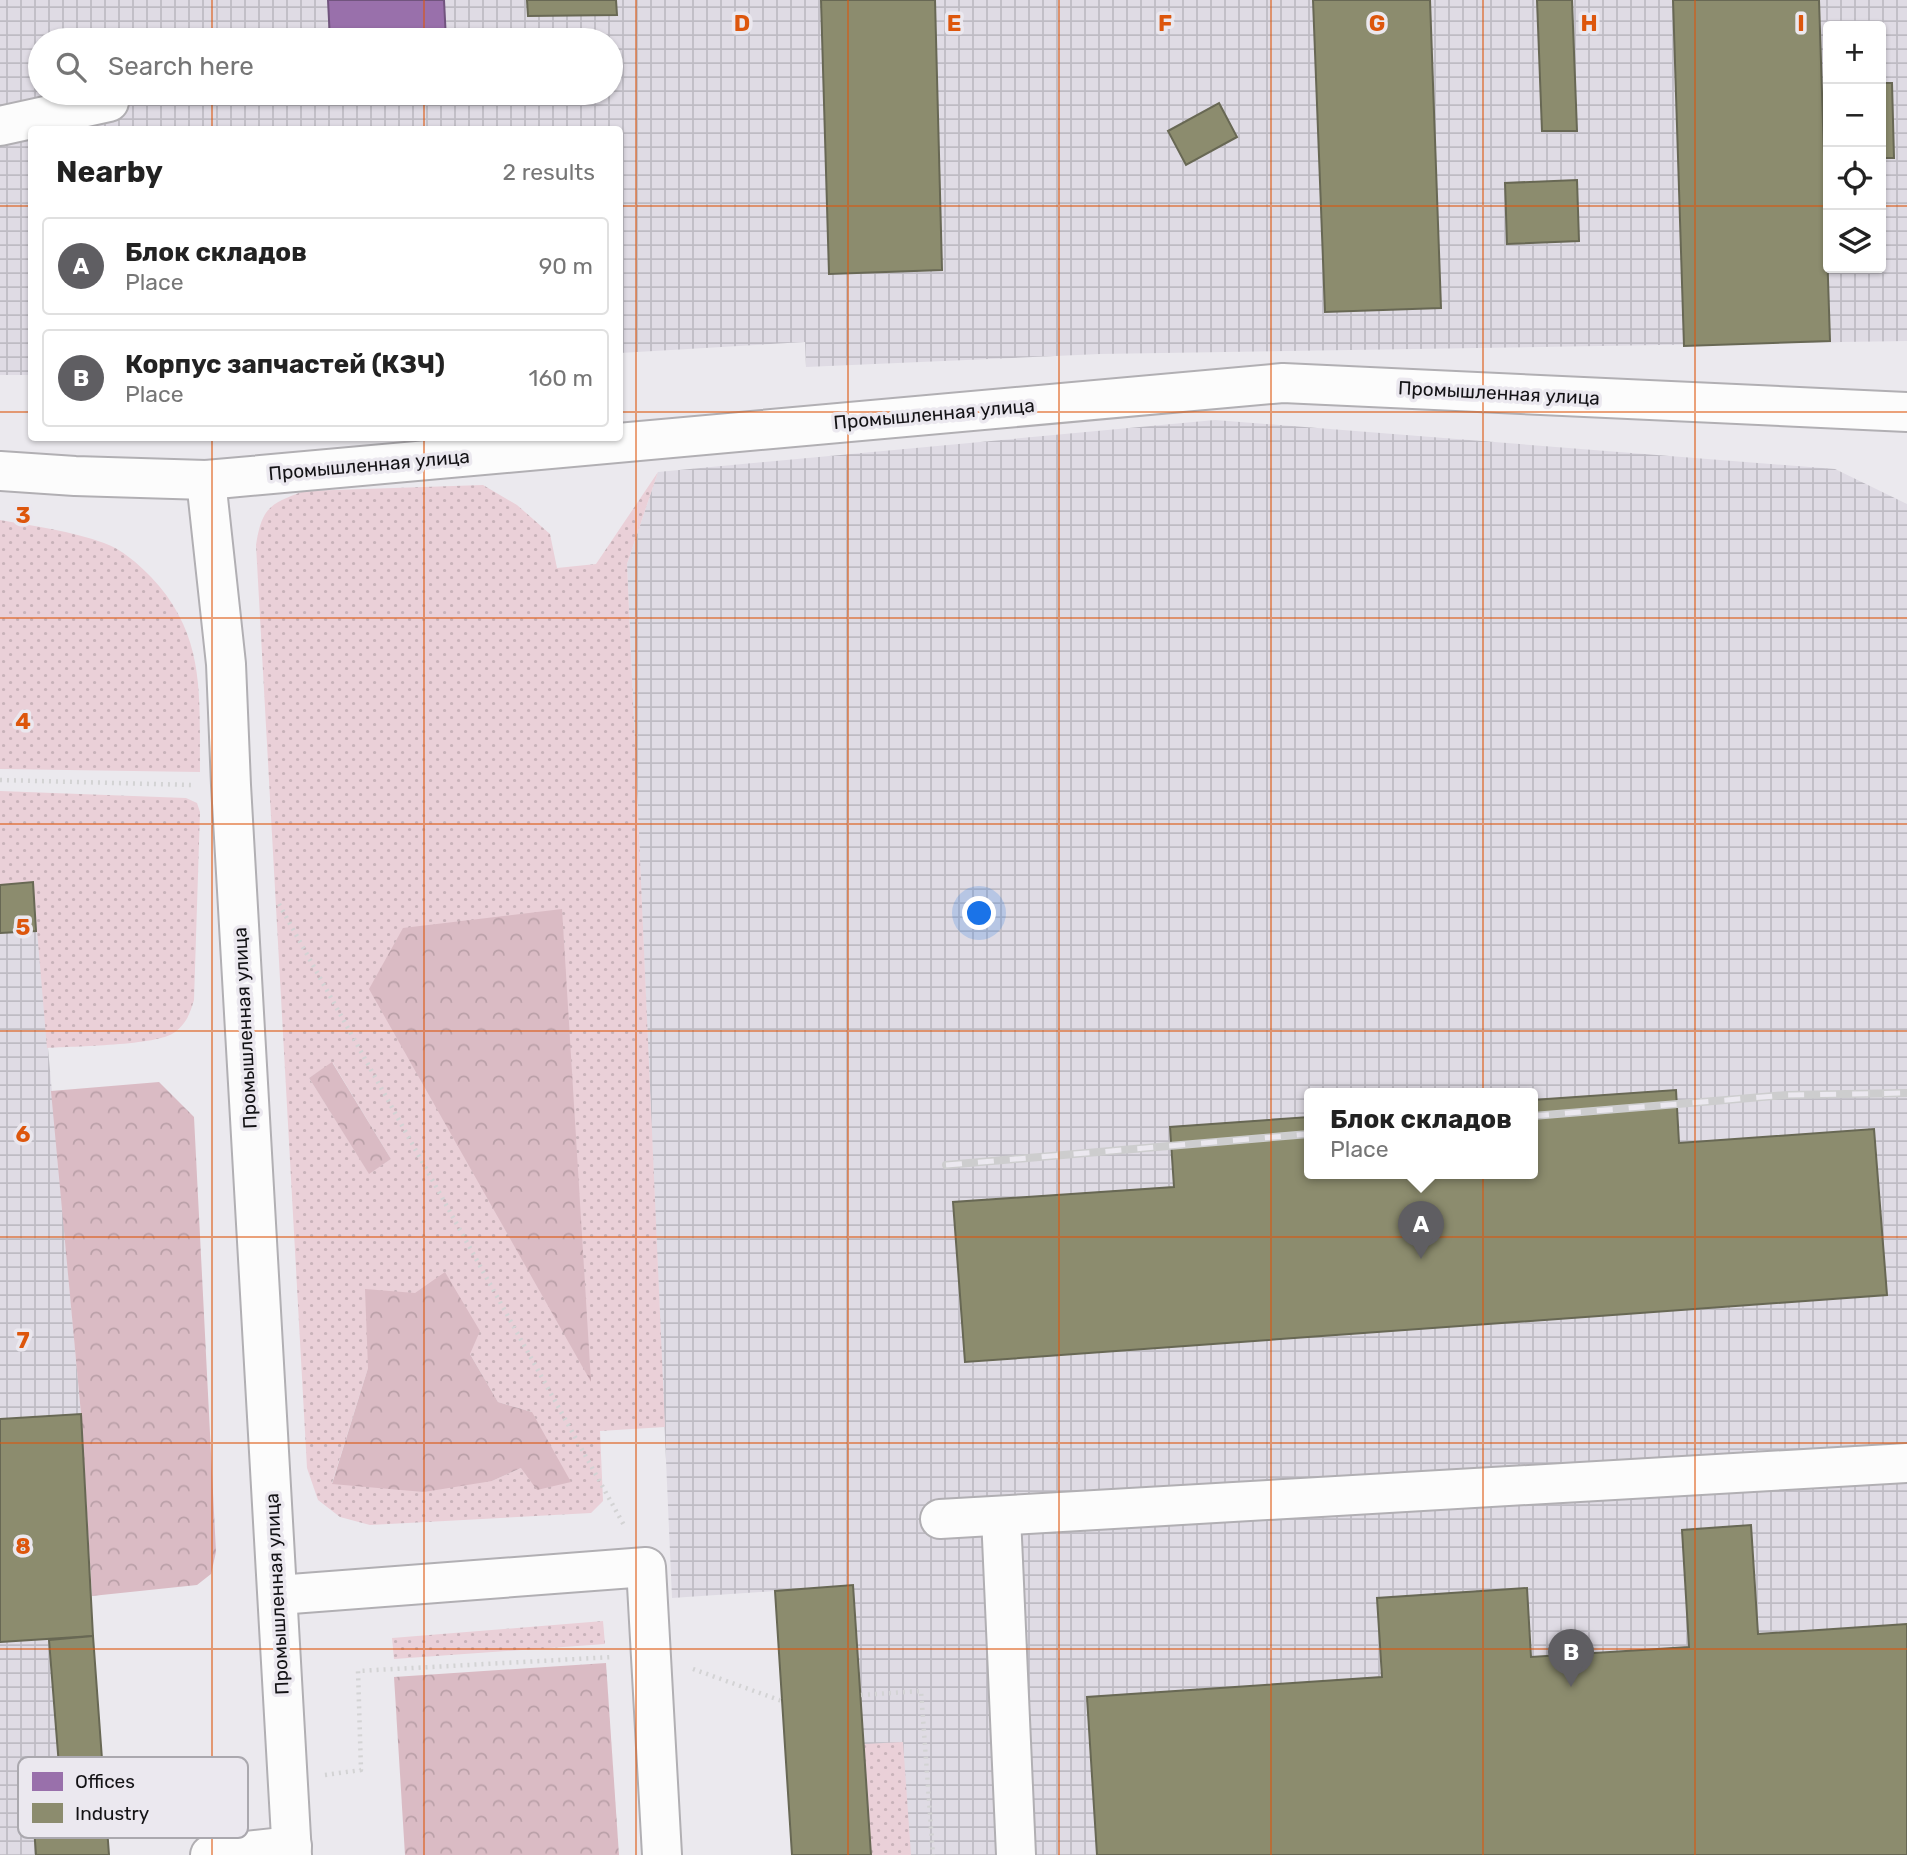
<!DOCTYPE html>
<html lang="en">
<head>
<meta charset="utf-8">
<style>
	:root { --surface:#fff; --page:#f2f2f2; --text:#222; --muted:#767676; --line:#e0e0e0; --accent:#5f5e62 }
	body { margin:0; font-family:Rubik,sans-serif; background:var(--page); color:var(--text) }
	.controls { position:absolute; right:21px; top:21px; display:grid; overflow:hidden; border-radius:7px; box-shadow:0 2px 5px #0004 }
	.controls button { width:63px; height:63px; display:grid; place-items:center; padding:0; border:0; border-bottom:2px solid var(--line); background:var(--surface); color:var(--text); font:35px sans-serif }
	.you { position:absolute; left:980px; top:914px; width:24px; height:24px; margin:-18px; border:5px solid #fff; border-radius:50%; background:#1a73e8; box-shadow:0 0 0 10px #1a73e833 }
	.badge { display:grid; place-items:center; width:46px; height:46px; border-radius:50%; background:var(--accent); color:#fff; font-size:23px; font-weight:700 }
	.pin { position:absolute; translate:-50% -58px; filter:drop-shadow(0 2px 4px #0008) }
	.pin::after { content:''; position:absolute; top:37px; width:24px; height:21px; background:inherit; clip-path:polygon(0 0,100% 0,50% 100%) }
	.popup { position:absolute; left:1304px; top:1088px; width:234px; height:91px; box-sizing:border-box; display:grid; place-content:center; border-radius:7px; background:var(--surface); filter:drop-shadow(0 2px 5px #0005); font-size:23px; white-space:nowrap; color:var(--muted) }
	.popup b { font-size:26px; color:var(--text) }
	.popup::after { content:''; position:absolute; left:50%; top:100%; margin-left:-14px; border:14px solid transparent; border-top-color:var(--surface) }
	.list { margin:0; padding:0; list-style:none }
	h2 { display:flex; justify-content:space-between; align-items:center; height:91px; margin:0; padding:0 28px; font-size:30px }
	h2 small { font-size:23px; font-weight:400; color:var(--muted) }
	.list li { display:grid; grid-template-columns:46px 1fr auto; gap:21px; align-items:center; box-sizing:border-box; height:98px; margin:0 14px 14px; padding:0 14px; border:2px solid var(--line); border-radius:7px }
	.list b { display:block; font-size:26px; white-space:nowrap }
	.list p { margin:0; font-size:23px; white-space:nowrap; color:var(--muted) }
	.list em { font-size:23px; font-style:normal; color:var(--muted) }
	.icon { flex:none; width:38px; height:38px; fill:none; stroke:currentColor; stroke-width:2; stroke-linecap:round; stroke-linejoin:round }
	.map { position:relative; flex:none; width:1907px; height:1855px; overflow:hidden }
	.search { position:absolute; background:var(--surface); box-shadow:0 2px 5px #0004; left:28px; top:28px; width:595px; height:77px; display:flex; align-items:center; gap:18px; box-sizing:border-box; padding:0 24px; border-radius:38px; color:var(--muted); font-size:26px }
	.panel { position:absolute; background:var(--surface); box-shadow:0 2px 5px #0004; left:28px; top:126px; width:595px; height:315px; border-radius:7px }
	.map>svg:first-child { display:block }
	.industrial { fill:url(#industrial-grid); fill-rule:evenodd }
	.green { fill:url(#green-dots); fill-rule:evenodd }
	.forest { fill:url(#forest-crowns) }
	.offices { fill:#9970ab; stroke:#71547e; stroke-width:2 }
	.industry { fill:#8c8c6e; stroke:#686854; stroke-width:2 }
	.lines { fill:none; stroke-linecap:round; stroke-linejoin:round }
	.minor-casing { stroke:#b1afb3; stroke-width:42 }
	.path { stroke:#d3d3d4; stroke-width:4.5; stroke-dasharray:2 5; stroke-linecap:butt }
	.minor { stroke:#fcfcfc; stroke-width:38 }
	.rail-casing { stroke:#cdcdce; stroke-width:8 }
	.rail { stroke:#ebe8ef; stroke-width:5; stroke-dasharray:16; stroke-linecap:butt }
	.grid { fill:none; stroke:#dd560c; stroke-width:2; stroke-opacity:0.55 }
	.labels { text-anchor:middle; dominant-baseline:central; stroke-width:7; stroke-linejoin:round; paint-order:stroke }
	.street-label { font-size:19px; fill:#141316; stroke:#ebe8ef }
	.key { fill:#ebe8ef; stroke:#aaa8ae; stroke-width:2 }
	.key-label { font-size:19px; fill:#141316 }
	.grid-label { font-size:23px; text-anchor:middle; font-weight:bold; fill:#dd560c; stroke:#ebe8ef; stroke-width:7; stroke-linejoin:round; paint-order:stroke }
</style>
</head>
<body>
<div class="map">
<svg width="1907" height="1855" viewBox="0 0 1907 1855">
	<defs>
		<pattern id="industrial-grid" width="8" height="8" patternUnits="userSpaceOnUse" patternTransform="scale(1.75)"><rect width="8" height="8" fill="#dfdbe4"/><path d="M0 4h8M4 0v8" fill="none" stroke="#bebbc3"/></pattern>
		<pattern id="green-dots" width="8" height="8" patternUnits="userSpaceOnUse" patternTransform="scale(1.75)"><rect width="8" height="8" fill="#ead0d8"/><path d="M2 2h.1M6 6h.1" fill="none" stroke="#c8b2b9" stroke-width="1.8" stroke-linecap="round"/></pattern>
		<pattern id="forest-crowns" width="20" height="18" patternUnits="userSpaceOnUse" patternTransform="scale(1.75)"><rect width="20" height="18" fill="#dabbc4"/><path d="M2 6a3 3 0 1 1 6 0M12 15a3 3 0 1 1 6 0" fill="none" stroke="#baa0a8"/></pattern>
	</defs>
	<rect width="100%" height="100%" fill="#ebe9ee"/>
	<g class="industrial">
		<path d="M 0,0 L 1907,0 L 1907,341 L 1100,354 L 806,367 L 805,342 L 620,353 L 620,130 L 32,130 L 31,375 L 0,375 ZM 1828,26 L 1881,26 L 1881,268 L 1828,268 ZM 40,40 L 611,40 L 611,93 L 40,93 Z"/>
		<path d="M 1215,420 L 1835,469 L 1907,504 L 1907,1855 L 792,1855 L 775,1591 L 672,1598 L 627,564 L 658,472 ZM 1309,1093 L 1533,1093 L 1533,1173 L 1309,1173 Z"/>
		<polygon points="33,882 81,1414 93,1636 109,1855 0,1855 0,885"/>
	</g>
	<g class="green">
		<path d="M 658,472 L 627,564 L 665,1427 L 600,1431 L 603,1501 L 591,1513 L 370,1525 L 340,1517 L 318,1500 L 307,1468 L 256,545 C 262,507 270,504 304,491 L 483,485 L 517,505 L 550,534 L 557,568 L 596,564 ZM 333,1063 L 391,1159 L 369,1173 L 309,1078 ZM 470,1354 L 498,1402 L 532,1412 L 521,1468 L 492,1481 L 332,1483 L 368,1368 Z"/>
		<path d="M 0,520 C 34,526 71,531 104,543 C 122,549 138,564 151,577 C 207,636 199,697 200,772 L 0,769 Z"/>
		<path d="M 0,791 L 186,798 L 197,803 L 200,812 L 194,1000 C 190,1013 187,1023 175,1032 C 158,1046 73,1046 47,1048 L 33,883 L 0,885 Z"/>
		<polygon points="603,1621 605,1644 394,1659 392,1638"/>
		<polygon points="903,1742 911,1855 871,1855 864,1744"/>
	</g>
	<g class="forest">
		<polygon points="562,909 591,1382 369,989 403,928"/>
		<polygon points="332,1062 391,1159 369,1174 309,1078"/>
		<polygon points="159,1082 194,1117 216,1552 211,1574 197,1585 92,1596 81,1414 51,1091"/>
		<polygon points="445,1272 480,1331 470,1354 498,1402 532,1412 571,1482 537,1490 521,1468 492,1481 424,1492 332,1484 368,1368 365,1289 415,1293"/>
		<polygon points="606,1663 619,1855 405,1855 394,1677"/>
	</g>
	<polygon class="offices" points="328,0 444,0 446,40 330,40"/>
	<g class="industry">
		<polygon points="527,0 616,0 617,15 528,16"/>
		<polygon points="821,0 935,0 942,270 829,274"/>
		<polygon points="1313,0 1430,0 1441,308 1325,312"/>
		<polygon points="1537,0 1572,0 1577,131 1542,131"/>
		<polygon points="1673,0 1819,0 1830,341 1684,346"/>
		<polygon points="1881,83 1892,83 1894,158 1881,158"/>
		<polygon points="1219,103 1237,137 1186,165 1168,131"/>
		<polygon points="1577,180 1579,241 1507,244 1505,183"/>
		<polygon points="33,882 36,931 0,933 0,885"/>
		<polygon points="1676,1090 1679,1143 1874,1129 1887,1295 965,1362 953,1202 1174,1187 1170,1127 1309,1117 1309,1173 1533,1173 1533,1100"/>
		<polygon points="81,1414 93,1636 0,1642 0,1419"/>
		<polygon points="1751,1525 1758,1634 1907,1624 1907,1855 1097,1855 1087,1697 1382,1677 1377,1598 1527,1588 1531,1657 1689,1647 1682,1530"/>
		<polygon points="853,1585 871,1855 792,1855 775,1591"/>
		<polygon points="93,1636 109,1855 36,1855 34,1827 29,1828 26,1794 61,1791 49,1640"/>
	</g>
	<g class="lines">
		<g class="minor-casing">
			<g id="minor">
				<polyline points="0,126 109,102"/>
				<polyline points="0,471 75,476 206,480 1283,383 1907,412"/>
				<polyline points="206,480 226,664 231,785 292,1855"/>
				<polyline points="1001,1516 1016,1855"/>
				<polyline points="940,1519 1907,1463"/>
				<polyline points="278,1595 646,1567 662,1855"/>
				<polyline points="210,1855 292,1846"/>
			</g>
		</g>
		<g class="path">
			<polyline points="0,780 192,785"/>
			<polyline points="279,904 625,1527"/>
			<polyline points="693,1669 782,1701"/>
			<polyline points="861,1695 921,1691 933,1855"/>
			<polyline points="325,1775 361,1770 358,1671 613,1657"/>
			<polyline points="228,1786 230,1812"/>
			<polyline points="106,1801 247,1784"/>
		</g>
		<use href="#minor" class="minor"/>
		<g class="rail-casing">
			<g id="rail">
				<polyline points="1533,1116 1787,1095 1907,1093"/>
				<polyline points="946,1165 1309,1134"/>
			</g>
		</g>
		<use href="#rail" class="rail"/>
	</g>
	<path class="grid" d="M 212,0 L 212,40M 424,0 L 424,40M 636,0 L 636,1855M 848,0 L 848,1855M 1059,0 L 1059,1855M 1271,0 L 1271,1855M 1483,0 L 1483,1855M 1695,0 L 1695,1855M 212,93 L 212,130M 424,93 L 424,130M 0,206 L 32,206M 620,206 L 1828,206M 1881,206 L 1907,206M 0,412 L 32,412M 620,412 L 1907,412M 212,438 L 212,1855M 424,438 L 424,1855M 0,618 L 1907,618M 0,824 L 1907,824M 0,1031 L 1907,1031M 0,1237 L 1907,1237M 0,1443 L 1907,1443M 0,1649 L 1907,1649"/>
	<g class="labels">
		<g class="street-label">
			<text transform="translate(1499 393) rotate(3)">Промышленная улица</text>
			<text transform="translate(934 414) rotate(-5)">Промышленная улица</text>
			<text transform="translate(369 465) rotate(-5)">Промышленная улица</text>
			<text transform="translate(245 1028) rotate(-93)">Промышленная улица</text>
			<text transform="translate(277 1594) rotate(-93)">Промышленная улица</text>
		</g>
	</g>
	<rect x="18" y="1757" width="230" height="81" rx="10" class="key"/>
	<rect x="32" y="1772" width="31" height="19" fill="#9970ab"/>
	<rect x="32" y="1803" width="31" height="20" fill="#8c8c6e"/>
	<g class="key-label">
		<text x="75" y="1788">Offices</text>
		<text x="75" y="1820">Industry</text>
	</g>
	<g class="grid-label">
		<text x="742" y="31">D</text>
		<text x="954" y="31">E</text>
		<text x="1165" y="31">F</text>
		<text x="1377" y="31">G</text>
		<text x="1589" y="31">H</text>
		<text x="1801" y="31">I</text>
		<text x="23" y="523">3</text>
		<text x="23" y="729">4</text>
		<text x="23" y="935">5</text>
		<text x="23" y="1142">6</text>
		<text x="23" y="1348">7</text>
		<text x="23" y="1554">8</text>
	</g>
</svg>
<div class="controls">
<button>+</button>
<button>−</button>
<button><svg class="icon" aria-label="locate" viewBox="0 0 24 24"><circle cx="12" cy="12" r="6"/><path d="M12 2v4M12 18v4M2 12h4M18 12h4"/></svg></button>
<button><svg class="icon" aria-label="layers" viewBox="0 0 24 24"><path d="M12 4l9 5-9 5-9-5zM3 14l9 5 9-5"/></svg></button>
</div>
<div class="you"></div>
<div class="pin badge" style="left:1421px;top:1259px">A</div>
<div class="popup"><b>Блок складов</b>Place</div>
<div class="pin badge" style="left:1571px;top:1687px">B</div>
<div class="search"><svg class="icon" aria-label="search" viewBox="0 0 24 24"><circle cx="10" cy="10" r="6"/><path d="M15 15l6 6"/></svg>Search here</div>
<section class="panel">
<h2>Nearby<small>2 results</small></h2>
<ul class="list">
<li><span class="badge">A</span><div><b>Блок складов</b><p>Place</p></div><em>90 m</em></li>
<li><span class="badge">B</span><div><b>Корпус запчастей (КЗЧ)</b><p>Place</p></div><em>160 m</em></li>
</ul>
</section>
</div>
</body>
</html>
